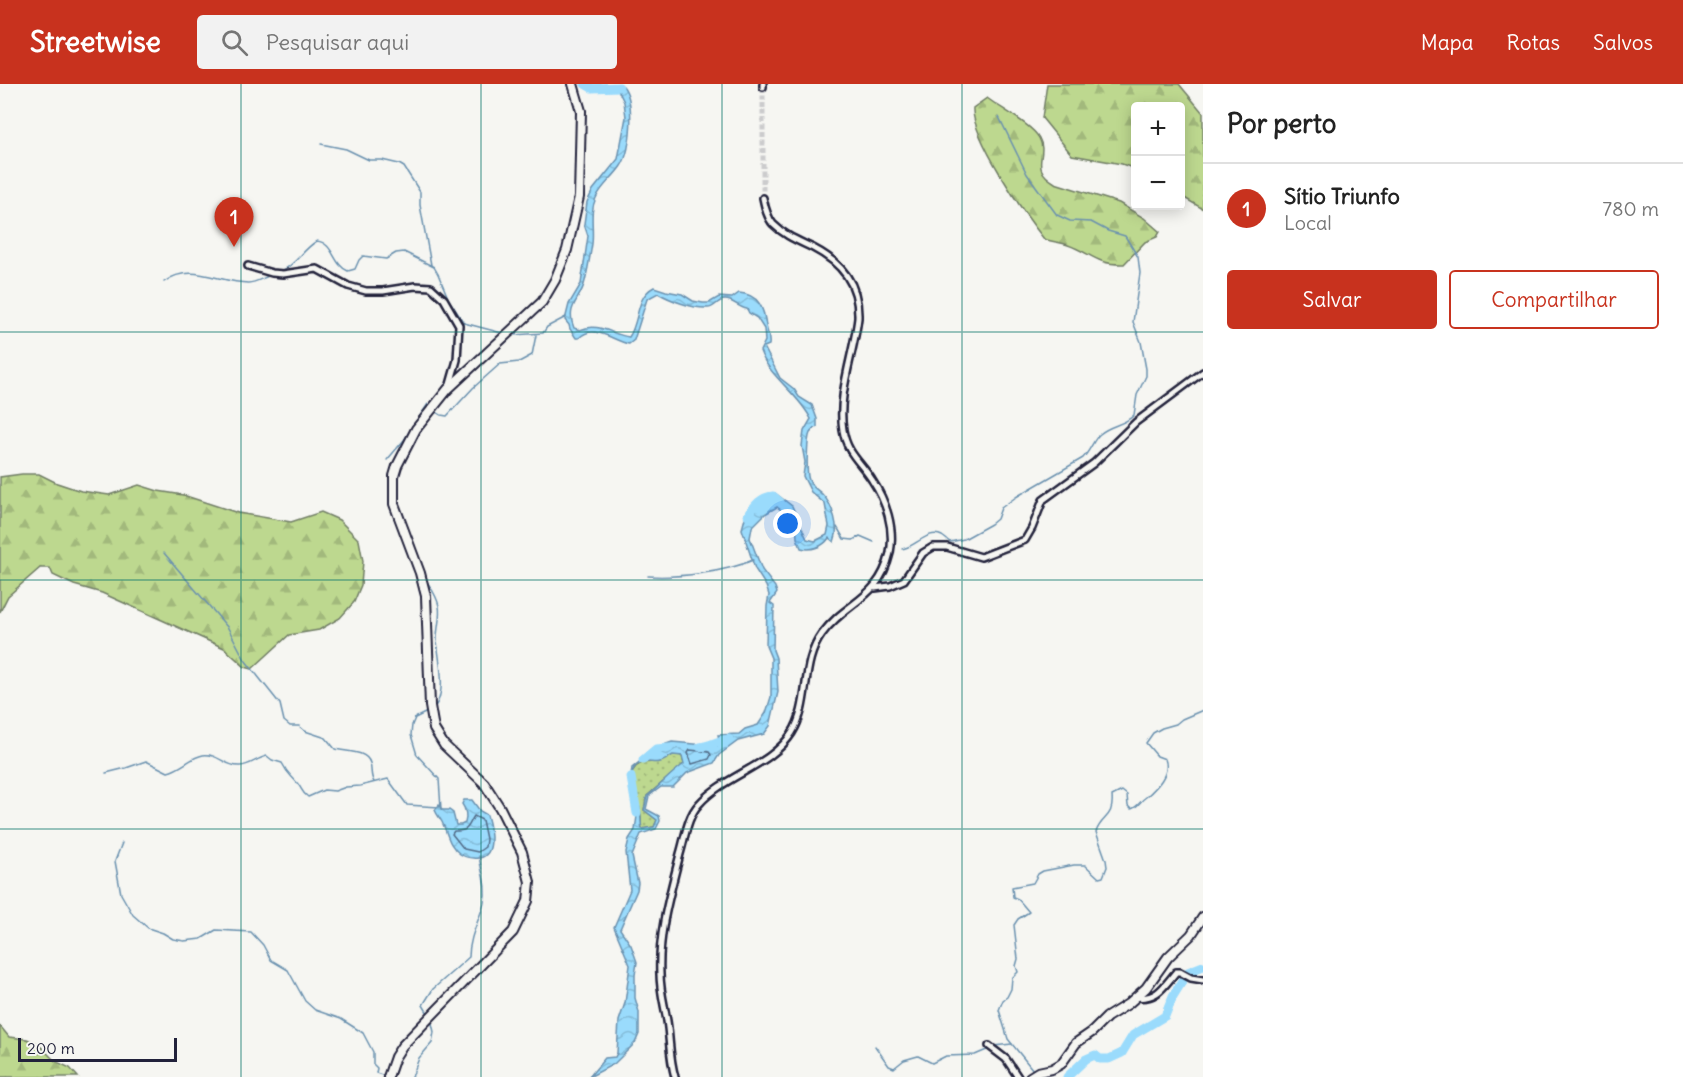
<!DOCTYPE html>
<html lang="pt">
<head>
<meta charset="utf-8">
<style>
	:root { --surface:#fff; --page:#f2f2f2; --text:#222; --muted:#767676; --line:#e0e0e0; --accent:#c8321e }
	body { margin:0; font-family:Delius,sans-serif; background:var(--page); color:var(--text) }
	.controls { position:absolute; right:18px; top:18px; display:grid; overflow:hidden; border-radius:6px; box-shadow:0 3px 15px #0003 }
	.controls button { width:54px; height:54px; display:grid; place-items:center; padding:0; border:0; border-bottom:2px solid var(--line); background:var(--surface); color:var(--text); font:30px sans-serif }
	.scale { position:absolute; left:18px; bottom:15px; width:159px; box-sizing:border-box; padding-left:6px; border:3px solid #22223b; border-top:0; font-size:16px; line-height:21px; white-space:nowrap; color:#22223b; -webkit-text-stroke:4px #f6f6f2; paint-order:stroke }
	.you { position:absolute; left:788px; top:440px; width:21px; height:21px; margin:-15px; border:4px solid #fff; border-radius:50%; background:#1a73e8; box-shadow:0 0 0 9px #1a73e833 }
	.badge { display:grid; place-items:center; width:39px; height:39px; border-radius:50%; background:var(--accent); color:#fff; font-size:20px; font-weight:700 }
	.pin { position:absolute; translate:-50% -50px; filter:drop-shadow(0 2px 3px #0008) }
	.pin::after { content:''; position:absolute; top:32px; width:21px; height:18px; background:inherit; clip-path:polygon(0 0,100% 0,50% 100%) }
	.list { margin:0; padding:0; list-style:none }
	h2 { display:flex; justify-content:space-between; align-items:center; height:78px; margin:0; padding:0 24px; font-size:26px }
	h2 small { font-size:20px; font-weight:400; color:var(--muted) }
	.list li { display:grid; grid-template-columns:39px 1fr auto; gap:18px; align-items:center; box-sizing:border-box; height:90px; padding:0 24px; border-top:2px solid var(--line) }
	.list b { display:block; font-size:22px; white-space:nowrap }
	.list p { margin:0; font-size:20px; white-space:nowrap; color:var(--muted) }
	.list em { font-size:20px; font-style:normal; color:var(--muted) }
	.actions { display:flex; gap:12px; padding:18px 24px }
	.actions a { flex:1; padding:14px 0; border:2px solid var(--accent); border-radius:6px; text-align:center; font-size:21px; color:var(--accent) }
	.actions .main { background:var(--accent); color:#fff }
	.icon { flex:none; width:33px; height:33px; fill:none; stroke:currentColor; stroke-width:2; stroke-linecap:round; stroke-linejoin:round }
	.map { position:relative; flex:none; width:1203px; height:993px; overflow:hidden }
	header { display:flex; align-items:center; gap:36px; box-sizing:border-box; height:84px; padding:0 30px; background:var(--accent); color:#fff }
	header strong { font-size:28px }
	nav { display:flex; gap:33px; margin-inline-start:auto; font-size:21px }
	.search { width:420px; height:54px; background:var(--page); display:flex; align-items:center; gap:15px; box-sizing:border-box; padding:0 21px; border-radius:6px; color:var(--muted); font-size:22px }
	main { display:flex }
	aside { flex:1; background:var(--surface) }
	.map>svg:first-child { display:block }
	.grass { fill:url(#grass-dots); stroke:#707d65; stroke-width:1.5 }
	.forest { fill:url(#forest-firs); stroke:#707d65; stroke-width:1.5 }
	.water { fill:url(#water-waves); stroke:#6a91af; stroke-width:1.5; fill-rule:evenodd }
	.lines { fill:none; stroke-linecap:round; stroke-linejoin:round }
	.shore { stroke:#526c88; stroke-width:1.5 }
	.stream { stroke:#6a91af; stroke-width:1.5 }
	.river { stroke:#9adbfc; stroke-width:9 }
	.street-tunnel { stroke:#cccccd; stroke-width:5; stroke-dasharray:5 2.5; stroke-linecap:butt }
	.street-casing { stroke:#22223b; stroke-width:10 }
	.secondary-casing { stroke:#22223b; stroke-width:12 }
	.street { stroke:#f6f6f2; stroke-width:5 }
	.secondary { stroke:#f6f6f2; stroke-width:8 }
	.grid { fill:none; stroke:#0f766e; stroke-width:1.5; stroke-opacity:0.55 }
</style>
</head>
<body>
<header>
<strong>Streetwise</strong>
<div class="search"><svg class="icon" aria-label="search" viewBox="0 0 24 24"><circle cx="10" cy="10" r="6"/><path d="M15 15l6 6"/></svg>Pesquisar aqui</div>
<nav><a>Mapa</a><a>Rotas</a><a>Salvos</a></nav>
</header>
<main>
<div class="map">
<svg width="1203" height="993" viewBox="0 0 1203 993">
	<defs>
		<pattern id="grass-dots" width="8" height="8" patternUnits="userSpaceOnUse" patternTransform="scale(1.5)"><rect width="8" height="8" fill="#bdd88f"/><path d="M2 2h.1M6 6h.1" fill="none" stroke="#a2b97c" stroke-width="1.8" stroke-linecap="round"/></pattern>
		<pattern id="forest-firs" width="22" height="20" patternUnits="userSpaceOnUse" patternTransform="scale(1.5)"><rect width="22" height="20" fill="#bdd88f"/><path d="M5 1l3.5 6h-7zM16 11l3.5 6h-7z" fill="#a2b97c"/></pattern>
		<pattern id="water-waves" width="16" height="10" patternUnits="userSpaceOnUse" patternTransform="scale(1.5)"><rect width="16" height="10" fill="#9adbfc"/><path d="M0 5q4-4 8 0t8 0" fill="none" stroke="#84bcd9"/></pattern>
	</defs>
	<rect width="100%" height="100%" fill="#f6f6f2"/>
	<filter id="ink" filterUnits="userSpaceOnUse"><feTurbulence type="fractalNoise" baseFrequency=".0167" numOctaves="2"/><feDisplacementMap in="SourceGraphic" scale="12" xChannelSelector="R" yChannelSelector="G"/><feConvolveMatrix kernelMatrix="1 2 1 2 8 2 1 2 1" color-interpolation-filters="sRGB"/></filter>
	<g filter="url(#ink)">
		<path class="grass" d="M 675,670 L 682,672 L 684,680 L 647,712 L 644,726 L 657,736 L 654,743 L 642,745 C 640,738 642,729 639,722 C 635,712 624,687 640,680 C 646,677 652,679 658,678 C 665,677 669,672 675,670 Z"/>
		<g class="forest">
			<polygon points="1047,0 1179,0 1203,29 1203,125 1181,112 1180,22 1136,22 1135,85 1122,80 1072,71 1042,34"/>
			<path d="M 987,14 C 1000,24 1032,41 1039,54 C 1049,72 1028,83 1055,99 L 1119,119 L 1144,134 L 1160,148 L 1157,153 L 1145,158 L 1124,180 C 1096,181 1091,169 1068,161 C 1060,158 1052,158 1044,155 C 1025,131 971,52 973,24 Z"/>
			<polygon points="22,390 39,390 57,399 81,407 109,411 139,401 158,407 183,411 238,429 291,438 321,428 339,436 359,456 363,477 361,501 354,518 340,534 319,546 289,551 252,585 245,583 224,564 102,509 74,501 53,491 50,484 40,484 8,512 0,528 0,393"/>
			<polygon points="0,942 9,953 27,955 37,959 55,977 70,984 78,993 0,993"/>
		</g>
		<g class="water">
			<path d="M 610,0 L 623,2 C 635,16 632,67 621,82 C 613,94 602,101 596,114 C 589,128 594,145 592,160 C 590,172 588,185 585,197 C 581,216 565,222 574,244 L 580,246 C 598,238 611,250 629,253 C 640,237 635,213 654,203 L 666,207 L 682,210 L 693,217 L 703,219 L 709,219 L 719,213 L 732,214 L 739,209 C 759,210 764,225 766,242 C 768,249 770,254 769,261 L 764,263 L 780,294 L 794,305 L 799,313 L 812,321 L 817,335 L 817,343 C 813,345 812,346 810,349 C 807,355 806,389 809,396 C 811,403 817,405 822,410 C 833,421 840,444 834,458 L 829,454 C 823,463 811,467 801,464 L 797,454 L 796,438 L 777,423 L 765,430 L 752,443 L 750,454 L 762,486 L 775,503 L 777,509 L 770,519 L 774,522 L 773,566 L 776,574 L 778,608 L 770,642 L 764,650 L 738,657 L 719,671 L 714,679 L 687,689 L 673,703 L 661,703 L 649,712 L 646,725 L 659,732 L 660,737 L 656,745 L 641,750 L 632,772 L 638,799 L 637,806 L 620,845 L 631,861 L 637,878 L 635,891 L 635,914 L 639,928 L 639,950 L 635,959 L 614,980 L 589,993 L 605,974 L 615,973 L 617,969 L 619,937 L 625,919 L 630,881 L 614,843 L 630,806 L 626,768 L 629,755 L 635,746 L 637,732 L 636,722 L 629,702 L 632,684 L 658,663 L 672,658 L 717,662 L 720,659 L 718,651 L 739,650 L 745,645 L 758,641 L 766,629 L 771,613 L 771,574 L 766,562 L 767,522 L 769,511 L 766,502 L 755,485 L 742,445 L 745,434 L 749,427 L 767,416 L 773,409 L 775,409 L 792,422 L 807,455 L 815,457 L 827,451 L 829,442 L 825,420 L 811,408 L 803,392 L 805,378 L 802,362 L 804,347 L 811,335 C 798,309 770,294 760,267 L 765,257 L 764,245 L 757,234 L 749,229 L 747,225 C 738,224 734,216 725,216 C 717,216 715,224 708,224 C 693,225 670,216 658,209 L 647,215 L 634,256 L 629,260 C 613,257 594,239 579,254 L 576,254 L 570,245 L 569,241 L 565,236 L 569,220 L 581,200 L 588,152 L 584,140 L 587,118 L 593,106 L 618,75 L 626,33 L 624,18 L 618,6 L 608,5 ZM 673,671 L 682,672 L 684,680 C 671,689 660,702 647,712 L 644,726 L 657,736 L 654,743 L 642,745 C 640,738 642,729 639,722 C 634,711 624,685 641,679 C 647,676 654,680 660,678 C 665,677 669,673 673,671 Z"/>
			<path d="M 464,716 L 472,716 L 480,727 L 487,731 C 491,745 498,777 473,774 C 469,774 463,772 460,770 C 448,761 448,750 442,738 C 440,734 437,731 435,726 L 439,721 L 442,726 L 449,726 L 453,729 L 456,741 L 461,741 L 465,739 C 467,733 466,725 462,720 Z"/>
		</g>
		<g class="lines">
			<g class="shore">
				<polygon points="690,666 709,668 711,671 709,675 692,680 688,669"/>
				<path d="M 474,732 L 482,736 L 486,755 L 485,763 L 478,768 L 464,765 L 452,750 L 454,747 C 470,747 467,743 474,732 Z"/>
			</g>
			<g class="stream">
				<polyline points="321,60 346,65 369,76 382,76 399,80 404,83 420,108 420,121 431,181"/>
				<path d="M 281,187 C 296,181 303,165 317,157 C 334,159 333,181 348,187 L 355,185 L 359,176 L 363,172 L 386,175 L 396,169 L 404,168 L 434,183 L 438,190 L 449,216 L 464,239 L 502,249"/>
				<path d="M 164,198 C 191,178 219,199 248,199 C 256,199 264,193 271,191"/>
				<polyline points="513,251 543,249 547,243 566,233"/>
				<polyline points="436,328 441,331 447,332 473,304 500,280 519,278 532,271 536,251"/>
				<polyline points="387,376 404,356 428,320 429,322"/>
				<polyline points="837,443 844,455 853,456 860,452 874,458"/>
				<path d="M 902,465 C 914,464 929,444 942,452 C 945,454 947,456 950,458 L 964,455 L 991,440 L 997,435 L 1001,424 L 1016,413 L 1083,374 C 1091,366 1094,354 1100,350 C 1110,341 1125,341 1134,331 L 1137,311 L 1146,292 L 1146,285 L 1141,258 L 1133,238 L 1140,189 L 1138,173 L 1125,152 L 1108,147 L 1091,138 L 1070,137 L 1057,131 L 1027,90 L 999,33"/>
				<path d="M 164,469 L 228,544 L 245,576 L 280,620 L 284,637 L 290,642 L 299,642 L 305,647 L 326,654 L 335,665 C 346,668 366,666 370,679 C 372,686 370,692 374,698"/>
				<path d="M 648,492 C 678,494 726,488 753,476"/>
				<path d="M 426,496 C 431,504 437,512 439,522 C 441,533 437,543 437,555 C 438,575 448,607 434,624"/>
				<polyline points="427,628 415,634 412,641 411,651 417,671 439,695 441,725"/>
				<path d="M 106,689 L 126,684 L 146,677 L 168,688 C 181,685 191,673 203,671 C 218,669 225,683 240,682 C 250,682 257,674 267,672 L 272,676 L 282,679 C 288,691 290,690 298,700 C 302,705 302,709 308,713 L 324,706 L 335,707 L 346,703 L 360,702 L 388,695 L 407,721 L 439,723"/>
				<polyline points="122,759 115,777 121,810 133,831 148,844 163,849 173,855 184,857 201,855 216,846 251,848 263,861 271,876 288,886 305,917 315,926 341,935 363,949 373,968 373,980 377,984 376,989 385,992"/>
				<path d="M 429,931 L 423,921 L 433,905 L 469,873 C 469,853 479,837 484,819 C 488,803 481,788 479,772"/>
				<polyline points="875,962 889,982 894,984 904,976 918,972 932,979 946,972 975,971 989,965"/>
				<polyline points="993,962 1012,960"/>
				<path d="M 1033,986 L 1008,955 L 999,926 L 1003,916 L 1007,913 L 1011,905 L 1012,894 L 1018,888 L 1016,882 L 1018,875 L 1014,841 L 1018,835 L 1029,828 L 1018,815 L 1013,813 L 1012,803 L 1033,799 L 1038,790 L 1043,787 L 1074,781 L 1085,781 L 1099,794 L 1103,793 L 1107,783 L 1106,776 L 1096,748 C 1102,731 1114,735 1112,712 L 1122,707 L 1127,711 L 1128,722 L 1131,725 C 1138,723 1140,717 1146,713 C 1156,704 1171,690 1165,675 L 1157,672 L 1146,659 L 1153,649 L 1162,644 L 1176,640 L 1182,635 L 1203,626"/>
				<polyline points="412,993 419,974 432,959 434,948 431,935"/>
			</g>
			<g class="river">
				<polyline points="585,0 592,4 619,3"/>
				<path d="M 748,431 C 755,421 761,413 773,412 L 780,418"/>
				<path d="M 700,663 C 711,662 718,656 729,655"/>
				<polyline points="643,676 656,665 669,664"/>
				<polyline points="631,693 637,729"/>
				<polyline points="1067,993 1086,975 1095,971 1100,975 1109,975 1122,969 1133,951 1165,932 1173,912 1188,888 1203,882"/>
			</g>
			<polyline class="street-tunnel" points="763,114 763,3"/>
			<g class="street-casing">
				<g id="street">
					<polyline points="763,0 763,3"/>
					<polyline points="248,182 272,189 283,190 317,185 348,202 366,207 383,207 415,202 431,203 444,215 459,241 457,276 449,304"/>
					<polyline points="875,504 890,502 904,496 923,469 933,463 947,463 981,473 1025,456 1032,444 1043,416 1094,379 1136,338 1203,288"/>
					<path d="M 1137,913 C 1157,916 1164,902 1176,888 L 1180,888 L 1191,894 L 1203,896"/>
					<polyline points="989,962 1006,975 1018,993"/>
					<path d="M 675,993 C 670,976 670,961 668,944 C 666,926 660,909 660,890 C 658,849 670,810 680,770 C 685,754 687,733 699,720 C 725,691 771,682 792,649 C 811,619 800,580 822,550 C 846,517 879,516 890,469 C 895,444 886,417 872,396 C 860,377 847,370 843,346 C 837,311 854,269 858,234 C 859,200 842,179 813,164 C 799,157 785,152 773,140 C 767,133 765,123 763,114"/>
				</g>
			</g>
			<g class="secondary-casing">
				<g id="secondary">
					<polyline points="388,993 395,973 402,962 513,848 528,817 530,798 522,768 500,724 484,699 444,661 434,645 430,622 426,512 420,489 394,420 394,392 397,382 416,345 448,305 542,218 555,196 567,166 579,113 581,27 573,0"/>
					<polyline points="1030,993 1038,988 1052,985 1061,980 1076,959 1092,948 1107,933 1128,920 1146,904 1168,873 1191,851 1203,833"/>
				</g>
			</g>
			<use href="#street" class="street"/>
			<use href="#secondary" class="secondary"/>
		</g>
	</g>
	<path class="grid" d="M 241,0 L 241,993M 481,0 L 481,993M 722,0 L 722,993M 962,0 L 962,993M 0,248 L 1203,248M 0,496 L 1203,496M 0,745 L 1203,745"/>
</svg>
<div class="controls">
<button>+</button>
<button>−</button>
</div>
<div class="scale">200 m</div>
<div class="you"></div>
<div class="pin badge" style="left:234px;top:163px">1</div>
</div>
<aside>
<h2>Por perto<small></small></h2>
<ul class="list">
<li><span class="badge">1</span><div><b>Sítio Triunfo</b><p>Local</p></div><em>780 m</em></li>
</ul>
<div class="actions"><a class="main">Salvar</a><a>Compartilhar</a></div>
</aside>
</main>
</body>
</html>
